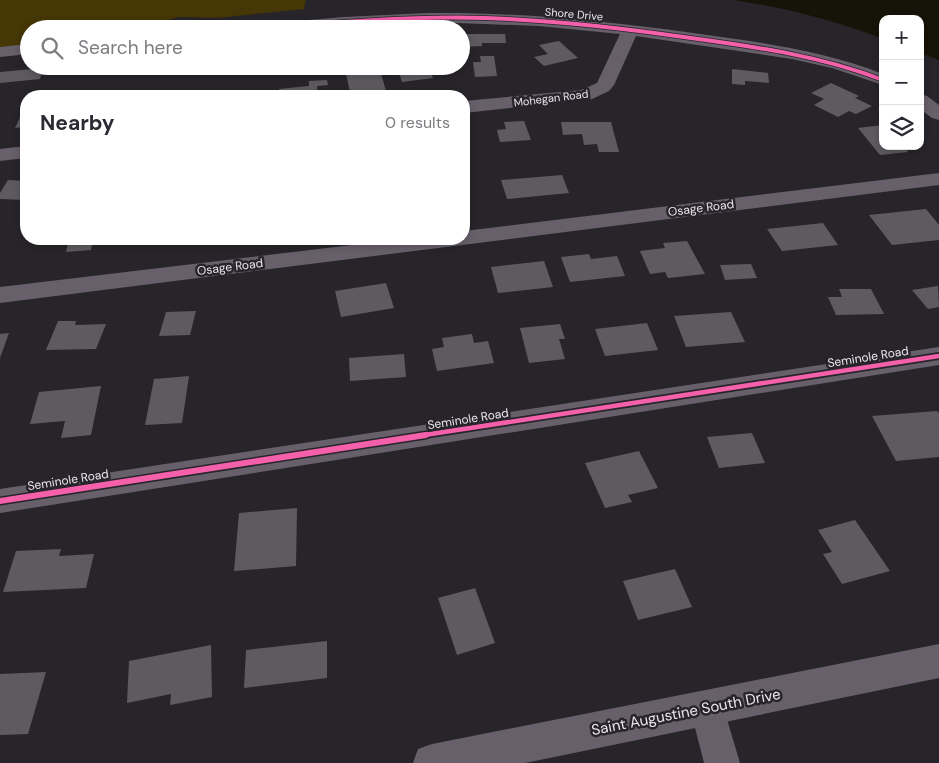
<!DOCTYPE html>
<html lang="en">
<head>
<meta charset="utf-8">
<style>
	:root { --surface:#fff; --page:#f2f2f3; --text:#2b2b33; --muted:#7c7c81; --line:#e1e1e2 }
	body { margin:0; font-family:"DM Sans",sans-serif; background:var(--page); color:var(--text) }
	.controls { position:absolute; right:15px; top:15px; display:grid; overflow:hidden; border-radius:10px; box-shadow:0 2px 8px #0003 }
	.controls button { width:45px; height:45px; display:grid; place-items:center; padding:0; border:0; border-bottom:1px solid var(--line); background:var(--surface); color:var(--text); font:25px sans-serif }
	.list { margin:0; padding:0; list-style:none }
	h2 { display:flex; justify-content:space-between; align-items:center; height:65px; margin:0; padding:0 20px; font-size:21px }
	h2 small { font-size:16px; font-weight:400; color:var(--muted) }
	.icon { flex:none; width:28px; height:28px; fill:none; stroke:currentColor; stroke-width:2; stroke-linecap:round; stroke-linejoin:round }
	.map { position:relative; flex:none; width:939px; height:763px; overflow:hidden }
	.search { position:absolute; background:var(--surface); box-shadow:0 2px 8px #0003; left:20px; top:20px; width:450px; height:55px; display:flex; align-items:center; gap:12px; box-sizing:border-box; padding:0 18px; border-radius:28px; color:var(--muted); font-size:19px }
	.panel { position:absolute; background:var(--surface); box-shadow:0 2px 8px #0003; left:20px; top:90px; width:450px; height:155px; border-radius:20px }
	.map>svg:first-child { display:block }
	.green { fill:#453706 }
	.water { fill:#161308 }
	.building { fill:#5e5b60 }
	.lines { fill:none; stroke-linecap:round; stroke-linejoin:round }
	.minor { fill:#67606b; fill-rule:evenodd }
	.tertiary { fill:#67606b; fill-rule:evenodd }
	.cycleway-far2-casing { stroke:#28242b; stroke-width:5.5 }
	.cycleway-far1-casing { stroke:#28242b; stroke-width:8 }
	.cycleway-casing { stroke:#28242b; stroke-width:9 }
	.cycleway-far2 { stroke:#f560ab; stroke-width:4 }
	.cycleway-far1 { stroke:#f560ab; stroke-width:4.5 }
	.cycleway { stroke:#f560ab; stroke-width:6 }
	.labels { text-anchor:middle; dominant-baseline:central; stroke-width:5; stroke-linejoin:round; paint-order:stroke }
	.far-street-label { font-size:11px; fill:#eae7ec; stroke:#28242b }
	.street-label { font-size:12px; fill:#eae7ec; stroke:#28242b }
	.near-street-label { font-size:15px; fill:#eae7ec; stroke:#28242b }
</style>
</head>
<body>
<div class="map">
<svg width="939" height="763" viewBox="0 0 939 763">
	<rect width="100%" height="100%" fill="#28252a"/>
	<polygon class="green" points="0,0 306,0 304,9 216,18 179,17 147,26 117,29 29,29 29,41 16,51 0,52"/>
	<path class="water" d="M 733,0 L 939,0 L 939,60 L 920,53 L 920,19 L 883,19 L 883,39 C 837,21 782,7 733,0 Z"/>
	<g class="building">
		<polygon points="461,34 505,34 506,43 482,43 482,46 461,47"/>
		<polygon points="559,41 578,58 544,66 534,57 548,54 539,45"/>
		<polygon points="480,56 494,56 497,76 475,77 473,62 481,62"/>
		<polygon points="218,66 234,66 235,71 218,73"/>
		<polygon points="427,66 433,78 402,82 398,70"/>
		<polygon points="43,68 40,79 0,83 0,72"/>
		<polygon points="732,69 768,73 769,83 745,81 745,85 732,84"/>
		<polygon points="380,70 386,91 365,93 365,90 350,92 346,74"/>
		<polygon points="327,80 328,85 317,86 318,96 280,96 279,89 309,86 309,81"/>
		<polygon points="831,83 859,96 855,98 872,106 856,114 849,111 838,117 814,105 824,99 811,93"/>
		<polygon points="26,104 26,127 15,128"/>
		<polygon points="524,121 531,140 500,142 497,130 506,129 504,122"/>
		<polygon points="561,122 611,122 619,152 599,152 597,144 584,145 582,134 563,135"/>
		<polygon points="883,125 883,146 903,146 908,152 880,155 858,128"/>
		<polygon points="562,175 569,193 507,199 501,180"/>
		<polygon points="8,180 26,181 26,200 0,199 0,193"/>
		<polygon points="926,209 939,225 939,240 892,245 869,215"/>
		<polygon points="823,223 838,245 782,251 767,229"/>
		<polygon points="69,239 93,239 91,250 66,252"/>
		<polygon points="687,241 705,274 668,278 665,272 650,274 640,251 665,248 663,243"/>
		<polygon points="589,254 591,259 617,256 625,276 570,282 561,257"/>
		<polygon points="544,261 553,287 498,293 491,267"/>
		<polygon points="751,264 757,278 725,280 720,265"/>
		<polygon points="386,283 394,308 341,317 335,291"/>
		<polygon points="938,286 939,307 928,309 912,290"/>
		<polygon points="839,289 871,289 884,314 836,315 828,297 842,297"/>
		<polygon points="196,311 190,335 159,336 166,312"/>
		<polygon points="731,312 745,342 686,347 674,316"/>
		<polygon points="58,321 76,321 75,325 106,324 96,349 46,350"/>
		<polygon points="647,323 658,350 605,356 595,329"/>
		<polygon points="560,324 565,339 559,339 565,359 529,363 520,328"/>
		<polygon points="9,333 0,358 0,334"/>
		<polygon points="472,334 474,343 488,341 494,363 437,371 432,349 444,347 442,338"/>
		<polygon points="404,354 406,377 350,381 349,358"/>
		<polygon points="189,376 182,423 145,425 154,379"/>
		<polygon points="101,386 91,435 61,438 65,421 30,424 39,392"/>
		<polygon points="937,411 939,413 939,457 896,461 872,416"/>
		<polygon points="752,433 765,463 719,468 707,437"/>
		<polygon points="639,451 658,488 628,495 632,502 605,508 585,463"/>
		<polygon points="297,508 296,566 234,571 239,513"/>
		<polygon points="855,520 890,571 842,584 823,554 832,552 818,530"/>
		<polygon points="61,549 59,556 94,554 86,588 3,592 16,551"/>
		<polygon points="675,569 692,607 638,620 623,581"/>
		<polygon points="475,588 495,643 457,655 438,598"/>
		<polygon points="327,641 327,678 244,688 246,650"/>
		<polygon points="211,645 212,697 170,705 171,694 127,703 129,661"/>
		<polygon points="46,672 28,734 0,735 0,674"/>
	</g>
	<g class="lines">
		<g class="minor">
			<path d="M 428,13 C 517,12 605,21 693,33 C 758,42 822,50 883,74 L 883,85 L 832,68 L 792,59 L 636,36 L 614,85 L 609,91 L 592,99 L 464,113 L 464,101 L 581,90 L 597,83 L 620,34 L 539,26 L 457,23 L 318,29 L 250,29 L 252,25 L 343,17 Z"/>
			<polygon points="29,44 29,54 0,57 0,47"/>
			<polygon points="920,94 927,96 939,105 939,120 932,118 920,109"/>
			<polygon points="26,146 26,158 0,161 0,149"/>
			<polygon points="939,173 939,185 0,303 0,287 402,239 464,239 464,231"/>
			<polygon points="939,347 939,365 0,513 0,489"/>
			<polygon points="708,691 720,696 740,763 704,763 690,708 696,696"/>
		</g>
		<polygon class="tertiary" points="939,644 939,678 525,763 413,763 418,749 432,744"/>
		<g class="cycleway-far2-casing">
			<path id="cycleway-far2" d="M 258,29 C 333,22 409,16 485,18 C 554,20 623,28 691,38 C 757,47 821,56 883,80"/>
		</g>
		<g class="cycleway-far1-casing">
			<polyline id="cycleway-far1" points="418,436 939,356"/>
		</g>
		<g class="cycleway-casing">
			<polyline id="cycleway" points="0,501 426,435"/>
		</g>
		<use href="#cycleway-far2" class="cycleway-far2"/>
		<use href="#cycleway-far1" class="cycleway-far1"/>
		<use href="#cycleway" class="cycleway"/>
	</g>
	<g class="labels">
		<g class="far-street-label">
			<text transform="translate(574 14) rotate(5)">Shore Drive</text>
			<text transform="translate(551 98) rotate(-7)">Mohegan Road</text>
		</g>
		<g class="street-label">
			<text transform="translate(701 208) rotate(-7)">Osage Road</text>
			<text transform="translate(230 267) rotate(-7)">Osage Road</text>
			<text transform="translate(868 357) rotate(-9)">Seminole Road</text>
			<text transform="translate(468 419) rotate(-9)">Seminole Road</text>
			<text transform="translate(68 480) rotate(-9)">Seminole Road</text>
		</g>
		<g class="near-street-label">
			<text transform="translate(686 712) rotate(-11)">Saint Augustine South Drive</text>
		</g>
	</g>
</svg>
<div class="controls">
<button>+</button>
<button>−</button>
<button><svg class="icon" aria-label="layers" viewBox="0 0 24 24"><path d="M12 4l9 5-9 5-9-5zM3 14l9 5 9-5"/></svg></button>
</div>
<div class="search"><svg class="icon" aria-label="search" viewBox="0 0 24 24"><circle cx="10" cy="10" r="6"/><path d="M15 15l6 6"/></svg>Search here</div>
<section class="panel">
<h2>Nearby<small>0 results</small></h2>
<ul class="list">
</ul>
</section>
</div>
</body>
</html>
